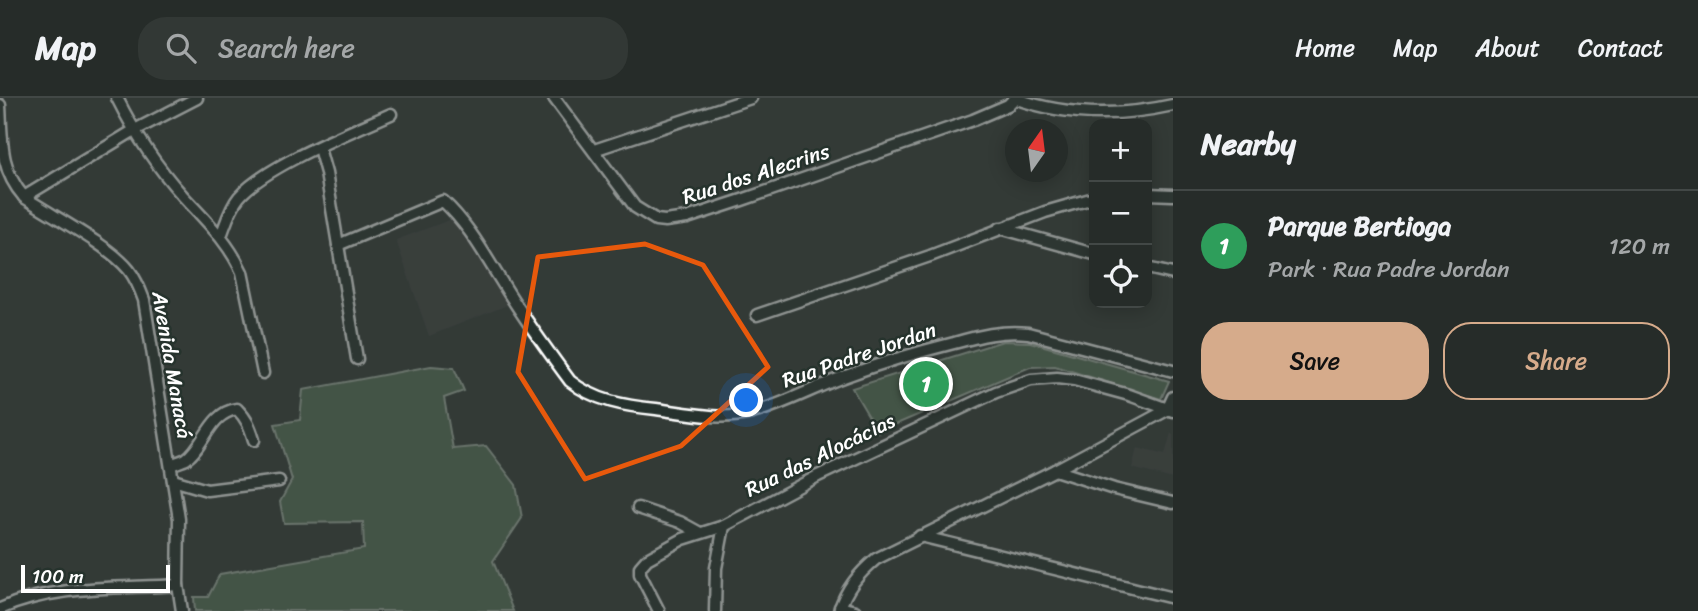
<!DOCTYPE html>
<html lang="en">
<head>
<meta charset="utf-8">
<style>
	:root { --surface:#262c29; --page:#323835; --text:#f1f3f6; --muted:#a4a7a8; --line:#424846; --accent:#d6ab8b }
	body { margin:0; font-family:Sriracha,sans-serif; background:var(--page); color:var(--text) }
	.controls { position:absolute; right:21px; top:21px; display:grid; overflow:hidden; border-radius:14px; box-shadow:0 4px 18px #0003 }
	.controls button { width:63px; height:63px; display:grid; place-items:center; padding:0; border:0; border-bottom:2px solid var(--line); background:var(--surface); color:var(--text); font:35px sans-serif }
	.compass { position:absolute; left:1005px; top:21px; width:63px; height:63px; border-radius:50%; background:var(--surface); box-shadow:0 4px 18px #0003; rotate:14deg }
	.scale { position:absolute; left:21px; bottom:18px; width:149px; box-sizing:border-box; padding-left:7px; border:4px solid #fff; border-top:0; font-size:19px; line-height:24px; white-space:nowrap; color:#fff; -webkit-text-stroke:5px #26332d; paint-order:stroke }
	.you { position:absolute; left:747px; top:303px; width:24px; height:24px; margin:-18px; border:5px solid #fff; border-radius:50%; background:#1a73e8; box-shadow:0 0 0 10px #1a73e833 }
	.badge { display:grid; place-items:center; width:46px; height:46px; border-radius:50%; background:var(--accent); color:#fff; font-size:23px; font-weight:700 }
	.pin { position:absolute; translate:-50% -50%; border:4px solid #fff; box-shadow:0 2px 7px #0006 }
	.list { margin:0; padding:0; list-style:none }
	h2 { display:flex; justify-content:space-between; align-items:center; height:91px; margin:0; padding:0 28px; font-size:30px }
	h2 small { font-size:23px; font-weight:400; color:var(--muted) }
	.list li { display:grid; grid-template-columns:46px 1fr auto; gap:21px; align-items:center; box-sizing:border-box; height:112px; padding:0 28px; border-top:2px solid var(--line) }
	.list b { display:block; font-size:26px; white-space:nowrap }
	.list p { margin:0; font-size:23px; white-space:nowrap; color:var(--muted) }
	.list em { font-size:23px; font-style:normal; color:var(--muted) }
	.actions { display:flex; gap:14px; padding:21px 28px }
	.actions a { flex:1; padding:16px 0; border:2px solid var(--accent); border-radius:28px; text-align:center; font-size:24px; color:var(--accent) }
	.actions .main { background:var(--accent); color:#111 }
	.icon { flex:none; width:38px; height:38px; fill:none; stroke:currentColor; stroke-width:2; stroke-linecap:round; stroke-linejoin:round }
	.map { position:relative; flex:none; width:1173px; height:513px; overflow:hidden }
	header { display:flex; align-items:center; gap:42px; box-sizing:border-box; height:98px; padding:0 35px; background:var(--surface); border-bottom:2px solid var(--line) }
	header strong { font-size:33px }
	nav { display:flex; gap:38px; margin-inline-start:auto; font-size:24px }
	.search { width:490px; height:63px; background:var(--page); display:flex; align-items:center; gap:18px; box-sizing:border-box; padding:0 24px; border-radius:28px; color:var(--muted); font-size:26px }
	main { display:flex }
	aside { flex:1; background:var(--surface) }
	.map>svg:first-child { display:block }
	.built { fill:#424443 }
	.green { fill:#59735a; stroke:#acb9ac; stroke-width:2 }
	.lines { fill:none; stroke-linecap:round; stroke-linejoin:round }
	.minor-casing { stroke:#fff; stroke-width:15 }
	.minor { stroke:#26332d; stroke-width:10 }
	.marked { fill:none; stroke:#e8590c; stroke-width:5; stroke-linejoin:round }
	.labels { text-anchor:middle; dominant-baseline:central; stroke-width:5; stroke-linejoin:round; paint-order:stroke }
	.street-label { font-size:21px; fill:#fff; stroke:#26332d }
</style>
</head>
<body>
<header>
<strong>Map</strong>
<div class="search"><svg class="icon" aria-label="search" viewBox="0 0 24 24"><circle cx="10" cy="10" r="6"/><path d="M15 15l6 6"/></svg>Search here</div>
<nav><a>Home</a><a>Map</a><a>About</a><a>Contact</a></nav>
</header>
<main>
<div class="map">
<svg width="1173" height="513" viewBox="0 0 1173 513">
	<rect width="100%" height="100%" fill="#333b37"/>
	<filter id="ink" filterUnits="userSpaceOnUse"><feTurbulence type="fractalNoise" baseFrequency=".0143" numOctaves="2"/><feDisplacementMap in="SourceGraphic" scale="14" xChannelSelector="R" yChannelSelector="G"/><feConvolveMatrix kernelMatrix="1 2 1 2 8 2 1 2 1" color-interpolation-filters="sRGB"/></filter>
	<g filter="url(#ink)">
		<g class="built">
			<polygon points="452,121 510,206 429,238 396,142"/>
			<polygon points="1171,335 1173,336 1173,381 1132,370 1137,350 1165,357"/>
		</g>
		<g class="green">
			<polygon points="1003,243 1030,244 1169,283 1161,301 1055,268 1030,269 878,334 852,290"/>
			<polygon points="431,268 454,270 464,293 444,300 453,351 486,348 516,387 522,420 493,463 513,513 195,513 194,499 208,499 220,476 364,451 363,424 284,425 280,404 292,382 275,326 300,322 303,292"/>
		</g>
		<g class="lines">
			<g class="minor-casing">
				<g id="minor">
					<path d="M 117,0 C 135,36 156,68 183,98 C 205,122 228,143 242,174 L 263,275"/>
					<polyline points="554,0 635,109 656,122 665,123 687,120 742,102 973,22 1008,7 1015,0"/>
					<path d="M 1014,0 C 1067,19 1119,19 1173,7"/>
					<path d="M 0,7 C 2,43 0,72 24,99 C 52,118 109,147 129,172 C 136,181 140,191 144,202 L 179,421 L 178,487 L 182,513"/>
					<polyline points="319,50 326,75 357,261"/>
					<polyline points="594,52 751,0"/>
					<polyline points="1147,96 1173,97"/>
					<polyline points="24,99 133,33 197,0"/>
					<polyline points="1000,130 1094,156"/>
					<path d="M 221,138 C 226,125 230,110 239,99 C 265,68 351,34 391,16"/>
					<path d="M 338,147 L 443,103 C 469,127 484,156 503,186 C 523,219 547,252 570,283 C 595,303 625,308 656,311 C 687,315 721,323 752,315 C 785,306 815,289 846,278 C 881,265 918,254 954,245 C 979,238 1002,232 1028,235 L 1173,273"/>
					<polyline points="1147,170 1173,176"/>
					<polyline points="757,217 930,158 1045,114 1094,100"/>
					<path d="M 171,367 C 175,365 182,363 186,361 C 205,348 209,315 237,311 C 247,321 250,329 254,342"/>
					<polyline points="1055,372 1114,391 1173,405"/>
					<polyline points="173,382 207,392 279,383"/>
					<polyline points="638,410 680,424 700,435"/>
					<polyline points="920,438 1173,500"/>
					<polyline points="840,509 855,513"/>
					<path d="M 0,511 C 55,486 119,491 178,487"/>
					<polyline points="659,513 640,476 640,469 647,461 683,441 724,428 818,378 996,294 1031,282 1057,280 1074,282 1129,297 1173,313"/>
					<polyline points="715,513 716,470 724,428"/>
					<path d="M 839,513 C 846,491 858,476 876,461 L 1055,372 L 1167,312 L 1173,299"/>
				</g>
			</g>
			<use href="#minor" class="minor"/>
		</g>
	</g>
	<path d="M0 0H1173V513H0ZM 645,146 L 703,167 L 768,269 L 681,348 L 585,381 L 518,274 L 538,159 Z" fill="#333b37" fill-opacity=".55" fill-rule="evenodd"/>
	<path class="marked" d="M 645,146 L 703,167 L 768,269 L 681,348 L 585,381 L 518,274 L 538,159 Z"/>
	<g class="labels">
		<g class="street-label">
			<text transform="translate(756 76) rotate(-18)">Rua dos Alecrins</text>
			<text transform="translate(859 257) rotate(-19)">Rua Padre Jordan</text>
			<text transform="translate(172 267) rotate(80)">Avenida Manacá</text>
			<text transform="translate(820 357) rotate(-26)">Rua das Alocácias</text>
		</g>
	</g>
</svg>
<div class="controls">
<button>+</button>
<button>−</button>
<button><svg class="icon" aria-label="locate" viewBox="0 0 24 24"><circle cx="12" cy="12" r="6"/><path d="M12 2v4M12 18v4M2 12h4M18 12h4"/></svg></button>
</div>
<svg class="compass" viewBox="-18 -18 36 36"><path d="M0-13l5 13h-10z" fill="#e53935"/><path d="M0 13l5-13h-10z" fill="#a4a7a8"/></svg>
<div class="scale">100 m</div>
<div class="you"></div>
<div class="pin badge" style="left:926px;top:286px;background:#2e9e5b">1</div>
</div>
<aside>
<h2>Nearby<small></small></h2>
<ul class="list">
<li><span class="badge" style="background:#2e9e5b">1</span><div><b>Parque Bertioga</b><p>Park · Rua Padre Jordan</p></div><em>120 m</em></li>
</ul>
<div class="actions"><a class="main">Save</a><a>Share</a></div>
</aside>
</main>
</body>
</html>
